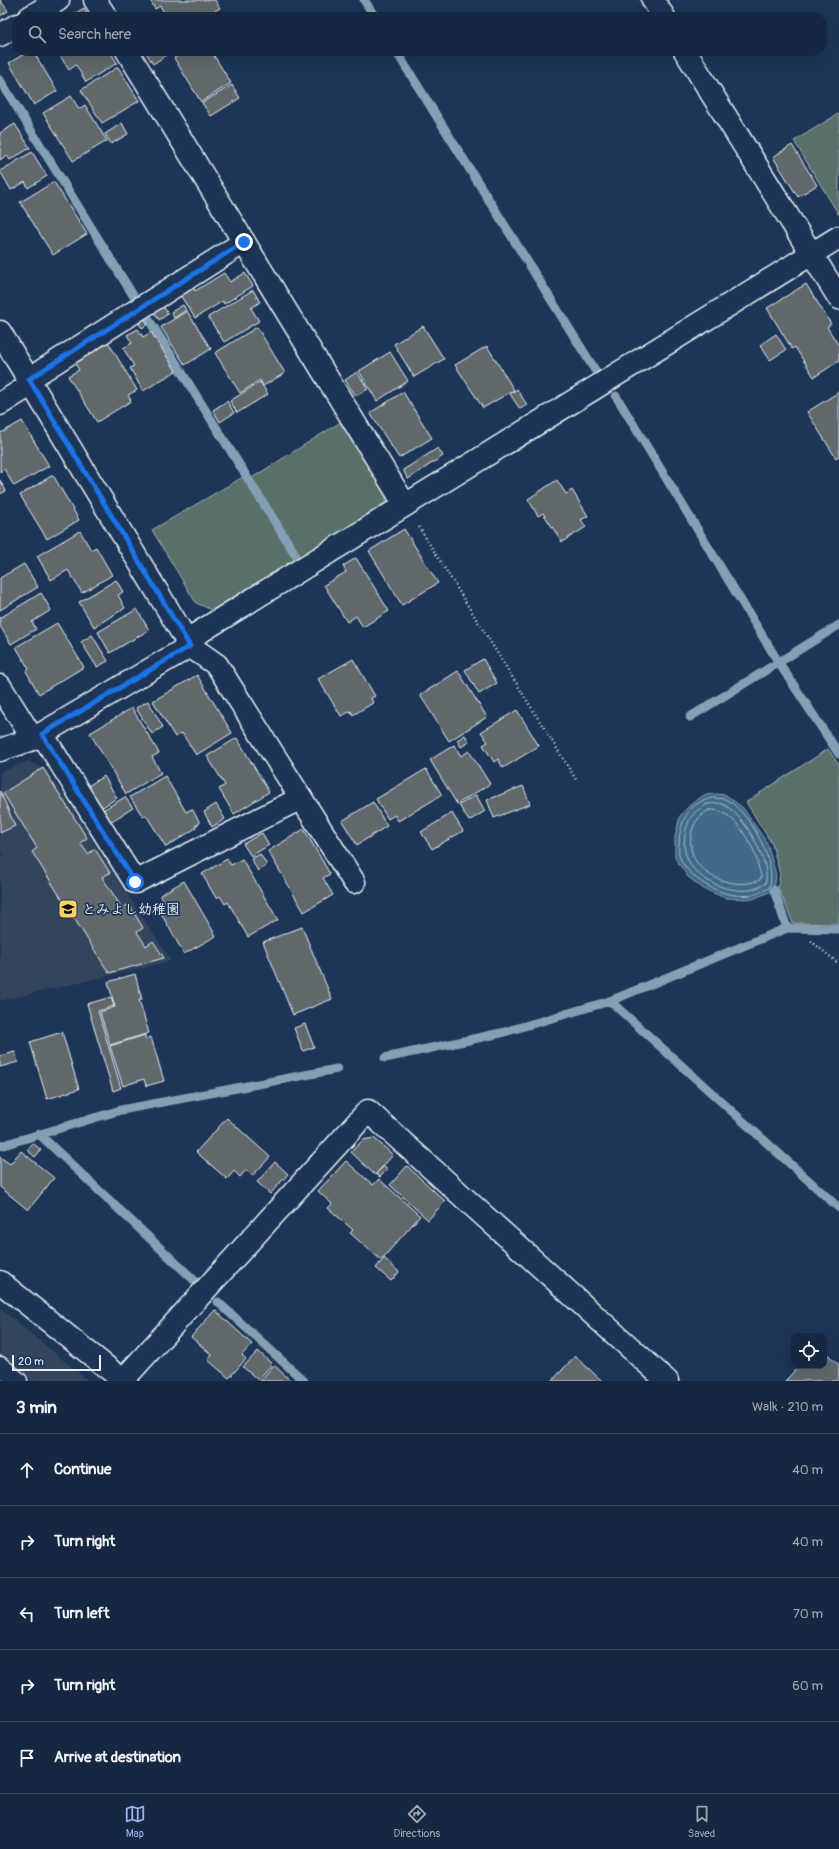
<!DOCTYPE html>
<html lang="en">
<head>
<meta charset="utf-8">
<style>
	:root { --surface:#162841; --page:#1f3048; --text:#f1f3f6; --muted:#9ea6b1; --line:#35445a; --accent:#95b2f1 }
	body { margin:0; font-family:Pangolin,"Klee One",sans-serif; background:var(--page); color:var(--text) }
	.controls { position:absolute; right:12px; bottom:12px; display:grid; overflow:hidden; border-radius:8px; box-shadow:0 4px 16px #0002 }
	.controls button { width:36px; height:36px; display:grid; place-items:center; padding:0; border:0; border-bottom:1px solid var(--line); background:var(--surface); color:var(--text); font:20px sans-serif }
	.scale { position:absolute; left:12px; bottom:10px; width:89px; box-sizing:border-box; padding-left:4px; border:2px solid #e8f1f8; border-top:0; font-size:11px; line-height:14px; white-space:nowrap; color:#e8f1f8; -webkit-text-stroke:3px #1d3557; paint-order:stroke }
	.stop { position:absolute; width:12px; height:12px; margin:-9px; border:3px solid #1a73e8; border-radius:50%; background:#fff }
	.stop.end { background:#1a73e8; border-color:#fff; box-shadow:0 1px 4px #0008 }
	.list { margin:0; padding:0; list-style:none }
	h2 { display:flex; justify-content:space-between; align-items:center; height:52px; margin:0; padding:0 16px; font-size:17px }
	h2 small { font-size:13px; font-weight:400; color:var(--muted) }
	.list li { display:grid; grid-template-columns:26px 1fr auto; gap:12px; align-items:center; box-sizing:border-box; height:72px; padding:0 16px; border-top:1px solid var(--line) }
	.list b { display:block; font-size:15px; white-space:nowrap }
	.list em { font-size:13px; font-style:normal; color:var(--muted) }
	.icon { flex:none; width:22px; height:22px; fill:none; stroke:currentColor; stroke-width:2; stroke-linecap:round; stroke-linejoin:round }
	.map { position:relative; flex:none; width:839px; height:1381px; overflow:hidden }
	.search { position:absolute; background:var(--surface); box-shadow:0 4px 16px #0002; left:12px; right:12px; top:12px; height:44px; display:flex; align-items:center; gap:10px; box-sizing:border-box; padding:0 14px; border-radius:16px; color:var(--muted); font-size:15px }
	.sheet { height:412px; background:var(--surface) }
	nav { display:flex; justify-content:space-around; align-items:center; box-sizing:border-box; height:56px; border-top:1px solid var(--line); background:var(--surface); font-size:11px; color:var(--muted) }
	nav a { display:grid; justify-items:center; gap:2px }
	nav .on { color:var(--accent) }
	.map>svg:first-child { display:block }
	.built { fill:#31445d }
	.green { fill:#5a6e6a; stroke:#a1b0b1 }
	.water { fill:#416a89; stroke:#84a0b5 }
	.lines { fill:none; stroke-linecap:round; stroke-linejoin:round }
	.shore { stroke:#a5bbcc; stroke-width:1 }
	.stream { stroke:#84a0b5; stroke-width:9 }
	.building { fill:#61676c; stroke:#e8f1f8 }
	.lane-casing { stroke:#e8f1f8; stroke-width:21 }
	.street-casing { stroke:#e8f1f8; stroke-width:25 }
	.secondary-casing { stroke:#e8f1f8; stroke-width:25 }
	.path { stroke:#e8f1f8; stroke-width:2.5; stroke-dasharray:1 3; stroke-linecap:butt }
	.lane { stroke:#1d3557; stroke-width:18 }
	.street { stroke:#1d3557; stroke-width:22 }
	.secondary { stroke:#1d3557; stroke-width:22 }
	.route { stroke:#1a73e8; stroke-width:5 }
	.labels { text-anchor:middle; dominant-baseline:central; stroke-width:3.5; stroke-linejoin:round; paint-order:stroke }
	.poi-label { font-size:14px; font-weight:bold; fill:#e8f1f8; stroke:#1d3557; text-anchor:start }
</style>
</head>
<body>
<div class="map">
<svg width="839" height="1381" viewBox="0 0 839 1381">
	<rect width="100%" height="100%" fill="#1d3557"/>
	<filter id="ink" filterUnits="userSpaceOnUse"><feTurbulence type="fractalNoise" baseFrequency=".025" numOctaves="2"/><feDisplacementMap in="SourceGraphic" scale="8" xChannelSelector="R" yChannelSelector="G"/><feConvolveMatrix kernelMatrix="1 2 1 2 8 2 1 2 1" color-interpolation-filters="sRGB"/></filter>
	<g filter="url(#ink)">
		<g class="built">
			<polygon points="28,761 47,770 171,961 0,1001 0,855 3,856 0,849 0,772"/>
			<polygon points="0,1308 89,1381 0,1381"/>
		</g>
		<g class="green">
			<polygon points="838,114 839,116 839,215 794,141"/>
			<polygon points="344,420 387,488 386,502 300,558 250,479"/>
			<polygon points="243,477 295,560 212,610 196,603 152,530"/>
			<polygon points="828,749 839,765 839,924 793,923 778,887 780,874 772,844 746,802"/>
		</g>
		<polygon class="water" points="715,794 726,795 743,808 767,843 776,875 774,890 753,899 725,898 704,889 688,877 675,858 675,837 680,816 690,805 704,795"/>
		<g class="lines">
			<g class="shore">
				<path d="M 715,798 C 718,799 722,798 725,799 C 748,809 779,864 769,888 C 764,890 758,894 752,895 C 725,899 692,883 680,858 C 678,854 679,847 679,843 C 680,820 690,800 715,798 Z"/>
				<path d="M 707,804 C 712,804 718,802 722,804 C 742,811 773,864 765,884 C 761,886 755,889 750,890 C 718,893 678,872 685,835 C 688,818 692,813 707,804 Z"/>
				<path d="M 709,810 C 730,808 744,832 753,849 C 757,857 758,867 761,876 L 760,880 C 730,892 685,872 691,836 C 693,823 698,817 709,810 Z"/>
			</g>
			<g class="stream">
				<polyline points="364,0 375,17"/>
				<polyline points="396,51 595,370"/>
				<polyline points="0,80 136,300"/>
				<polyline points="146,315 295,554"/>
				<polyline points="616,396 779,663 839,754"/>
				<polyline points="690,717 839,625"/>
				<polyline points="774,890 787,928"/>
				<polyline points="610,1001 839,1208"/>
				<polyline points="385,1058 501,1033 610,1001 787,928 839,929"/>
				<polyline points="39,1134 194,1280"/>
				<polyline points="0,1146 121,1110 337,1069"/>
				<polyline points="218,1302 304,1381"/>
			</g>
		</g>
		<g class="building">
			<polygon points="0,0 8,11 0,16"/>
			<polygon points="150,0 215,0 220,8 205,17 167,17 160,6 155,9"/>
			<polygon points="84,8 89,17 69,17"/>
			<polygon points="29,51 33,51 57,91 34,105 9,63"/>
			<polygon points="57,51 110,51 117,63 86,82 76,65 69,70"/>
			<polygon points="145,51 173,51 153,64"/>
			<polygon points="186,51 211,51 231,83 201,102 174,58"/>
			<polygon points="118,67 139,101 102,123 81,90"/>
			<polygon points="232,85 240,98 211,116 202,103"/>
			<polygon points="71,96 79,109 85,105 107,141 73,161 43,113"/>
			<polygon points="122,123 128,134 111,144 105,134"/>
			<polygon points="15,124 30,148 10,160 7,155 0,160 0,133"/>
			<polygon points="792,145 817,185 798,197 773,157"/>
			<polygon points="32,152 47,176 28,188 25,182 11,190 0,171"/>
			<polygon points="54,182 87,234 53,255 20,202"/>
			<polygon points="224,273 230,282 245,273 253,286 224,304 223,301 195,318 180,295 193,287 195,291"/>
			<polygon points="806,284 831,324 827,327 839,346 839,361 814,377 795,347 792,349 767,308"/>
			<polygon points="253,290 260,302 251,308 259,321 224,342 208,317"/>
			<polygon points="183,305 186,310 174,318 171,312"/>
			<polygon points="163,306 168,314 159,320 154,312"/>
			<polygon points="187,311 211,349 185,365 161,327"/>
			<polygon points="144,318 148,324 142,328 138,322"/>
			<polygon points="423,326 444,359 414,377 394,344"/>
			<polygon points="257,327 285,373 263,386 260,380 240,393 215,353"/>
			<polygon points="138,329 143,337 151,332 176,371 143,391 130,368 134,366 123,348 132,343 127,335"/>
			<polygon points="776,334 786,350 770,360 760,345"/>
			<polygon points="108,342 137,390 128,395 131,401 97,422 68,376 79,370 75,363"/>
			<polygon points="487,346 514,390 483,408 455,365"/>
			<polygon points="390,352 408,381 377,401 359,371"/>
			<polygon points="357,372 368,389 356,396 345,380"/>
			<polygon points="260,382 268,394 237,413 230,401"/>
			<polygon points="517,389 527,405 520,409 510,394"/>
			<polygon points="403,392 432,438 399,458 370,413"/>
			<polygon points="839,392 839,456 836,458 807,412"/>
			<polygon points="227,401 234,413 220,422 213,410"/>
			<polygon points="22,421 49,466 14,486 4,469 0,472 0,431 1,433"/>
			<polygon points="438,448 443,456 408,479 403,470"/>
			<polygon points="53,475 79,520 47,539 20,495"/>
			<polygon points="0,480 6,491 0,494"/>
			<polygon points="557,480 566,494 572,490 588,516 581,520 586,527 562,542 543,513 538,516 528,499"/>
			<polygon points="404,529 438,583 402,605 369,551"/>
			<polygon points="80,531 91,550 96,547 112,575 82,593 68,570 51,580 37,556"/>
			<polygon points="356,558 389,611 363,627 356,616 347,622 324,585 346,572 343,566"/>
			<polygon points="24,564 38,587 0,610 0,578"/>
			<polygon points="116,580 123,592 118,595 125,608 94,627 79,602"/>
			<polygon points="41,593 51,610 32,622 36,629 11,644 0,626 0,618"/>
			<polygon points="137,609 149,630 110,653 98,632"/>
			<polygon points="57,623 84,667 39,694 26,671 29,669 16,647"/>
			<polygon points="92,635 108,661 97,667 81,642"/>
			<polygon points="353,659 375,696 371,698 373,703 353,715 351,711 341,716 318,679"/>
			<polygon points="483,659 497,683 479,694 465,670"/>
			<polygon points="458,671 487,717 449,741 420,695"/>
			<polygon points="197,675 232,733 196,755 182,733 175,737 153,701"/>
			<polygon points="148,701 163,727 152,734 136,708"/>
			<polygon points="132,708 159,753 152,757 161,773 126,794 90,733"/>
			<polygon points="517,710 539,746 503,768 498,759 494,762 483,745 488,742 481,732"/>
			<polygon points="465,735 469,742 461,747 457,740"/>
			<polygon points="237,738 269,792 234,814 219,789 225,785 207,756"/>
			<polygon points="454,745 461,756 469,751 490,784 457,804 430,760"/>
			<polygon points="43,768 87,838 80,843 88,854 95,849 110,873 102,877 122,908 129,904 143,928 137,932 146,946 153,941 164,958 109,973 32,852 37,848 3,793"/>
			<polygon points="426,769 442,795 398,821 395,815 388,819 376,799"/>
			<polygon points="104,776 117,798 101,808 88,786"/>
			<polygon points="165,776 186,812 192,809 200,823 195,826 196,828 166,847 146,815 143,817 130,797"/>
			<polygon points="523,786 530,804 494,818 487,800"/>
			<polygon points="0,791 15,826 0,833"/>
			<polygon points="476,795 485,811 469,821 459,805"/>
			<polygon points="125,797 133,808 110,822 103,810"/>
			<polygon points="373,802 387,826 357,845 342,821"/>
			<polygon points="216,804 225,819 212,827 204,812"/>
			<polygon points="452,813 463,831 432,849 421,832"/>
			<polygon points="304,829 330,874 323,878 333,895 304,912 268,851"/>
			<polygon points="262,833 269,845 251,856 243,844"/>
			<polygon points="260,854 267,865 258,871 251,859"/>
			<polygon points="227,859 231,865 242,859 278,920 248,937 228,902 225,904 220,896 216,898 202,874"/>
			<polygon points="184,881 216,936 184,954 158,908 165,903 160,895"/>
			<polygon points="302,927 332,999 293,1015 263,942"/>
			<polygon points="135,974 142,1000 139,1000 149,1033 110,1045 100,1012 115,1007 108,982"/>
			<polygon points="111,997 114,1006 98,1011 121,1088 113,1091 87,1004"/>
			<polygon points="305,1024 314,1047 303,1051 294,1028"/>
			<polygon points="62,1032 79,1089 47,1099 30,1042"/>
			<polygon points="145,1035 145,1039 151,1037 164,1081 146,1086 144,1079 123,1086 110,1046"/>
			<polygon points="15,1052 18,1062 0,1067 0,1056"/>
			<polygon points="227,1118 270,1157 252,1176 246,1170 240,1177 234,1171 227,1179 196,1152"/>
			<polygon points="374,1138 393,1155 375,1175 351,1152 363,1140"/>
			<polygon points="33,1143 41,1150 35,1157 27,1150"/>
			<polygon points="21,1151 54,1178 28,1210 0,1187 0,1157 10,1164"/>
			<polygon points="346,1161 373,1185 379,1179 420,1216 381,1260 350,1233 353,1230 328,1208 332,1204 318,1191"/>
			<polygon points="275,1162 288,1174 270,1194 257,1182"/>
			<polygon points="384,1166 388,1169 380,1177 376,1174"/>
			<polygon points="407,1166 445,1201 428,1220 390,1185"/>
			<polygon points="384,1258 399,1272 391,1281 376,1268"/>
			<polygon points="215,1310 252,1344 242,1355 246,1359 229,1378 208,1360 212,1355 191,1337"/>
			<polygon points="258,1351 272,1364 258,1380 243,1367"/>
			<polygon points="824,1351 839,1365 839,1381 785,1381 799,1366 824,1366"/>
			<polygon points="575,1356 602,1381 552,1381"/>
			<polygon points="274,1365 291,1381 260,1381"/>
		</g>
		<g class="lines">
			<g class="lane-casing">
				<polyline id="lane" points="0,1366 18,1381"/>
			</g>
			<g class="street-casing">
				<g id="street">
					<polyline points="95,0 106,17"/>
					<polyline points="653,0 664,17"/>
					<polyline points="30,17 58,0"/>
					<polyline points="0,35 17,25"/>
					<polyline points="127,51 405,505"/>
					<polyline points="685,51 839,298"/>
					<polyline points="0,332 190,646 217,665 354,882"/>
					<polyline points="29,379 244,242"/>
					<polyline points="0,404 32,384"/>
					<polyline points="187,640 839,237"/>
					<polyline points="0,686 33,739"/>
					<polyline points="42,734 135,882 301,798"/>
					<polyline points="0,750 33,739 190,646"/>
					<polyline points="123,1380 368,1111 667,1381"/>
				</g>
			</g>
			<g class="secondary-casing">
				<polyline id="secondary" points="0,1282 124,1381"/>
			</g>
			<g class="path">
				<polyline points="419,527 577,781"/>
				<polyline points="811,941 839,964"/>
			</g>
			<use href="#lane" class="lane"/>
			<use href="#street" class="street"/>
			<use href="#secondary" class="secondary"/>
		</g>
	</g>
	<g class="lines" filter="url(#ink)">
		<polyline class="route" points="135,882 42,734 190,646 29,379 244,242"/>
	</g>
	<defs>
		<g id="school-square" transform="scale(1)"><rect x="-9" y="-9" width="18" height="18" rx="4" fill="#ffd166" stroke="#1d3557"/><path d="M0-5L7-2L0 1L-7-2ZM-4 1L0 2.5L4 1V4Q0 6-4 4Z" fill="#111"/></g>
	</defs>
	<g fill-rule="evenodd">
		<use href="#school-square" x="68" y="909"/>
	</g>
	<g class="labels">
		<g class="poi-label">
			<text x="82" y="909">とみよし幼稚園</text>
		</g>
	</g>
</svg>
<div class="controls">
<button><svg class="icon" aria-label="locate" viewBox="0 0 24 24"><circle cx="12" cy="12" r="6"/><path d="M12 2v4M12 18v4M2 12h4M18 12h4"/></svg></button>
</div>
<div class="scale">20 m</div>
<div class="stop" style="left:135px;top:882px"></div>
<div class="stop end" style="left:244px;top:242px"></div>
<div class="search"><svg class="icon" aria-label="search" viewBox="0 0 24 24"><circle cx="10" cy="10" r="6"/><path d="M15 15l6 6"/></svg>Search here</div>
</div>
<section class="sheet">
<h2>3 min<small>Walk · 210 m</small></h2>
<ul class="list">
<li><svg class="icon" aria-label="ahead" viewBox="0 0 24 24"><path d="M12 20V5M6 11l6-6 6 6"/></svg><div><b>Continue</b></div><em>40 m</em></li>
<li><svg class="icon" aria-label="right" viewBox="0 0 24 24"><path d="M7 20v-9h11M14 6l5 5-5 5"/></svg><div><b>Turn right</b></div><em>40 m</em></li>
<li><svg class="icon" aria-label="left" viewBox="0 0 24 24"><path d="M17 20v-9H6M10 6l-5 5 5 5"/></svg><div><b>Turn left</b></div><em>70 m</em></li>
<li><svg class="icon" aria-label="right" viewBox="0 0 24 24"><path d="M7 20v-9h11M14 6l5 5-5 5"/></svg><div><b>Turn right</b></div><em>60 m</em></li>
<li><svg class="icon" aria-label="arrive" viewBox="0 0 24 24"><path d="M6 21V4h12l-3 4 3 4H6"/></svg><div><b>Arrive at destination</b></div></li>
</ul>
</section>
<nav>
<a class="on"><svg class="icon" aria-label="map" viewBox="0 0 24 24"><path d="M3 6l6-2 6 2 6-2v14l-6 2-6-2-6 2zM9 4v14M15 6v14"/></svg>Map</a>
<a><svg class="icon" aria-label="directions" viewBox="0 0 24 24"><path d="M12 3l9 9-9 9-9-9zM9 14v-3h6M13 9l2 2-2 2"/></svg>Directions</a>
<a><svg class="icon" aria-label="saved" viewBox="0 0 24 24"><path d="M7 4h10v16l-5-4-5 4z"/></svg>Saved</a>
</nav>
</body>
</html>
